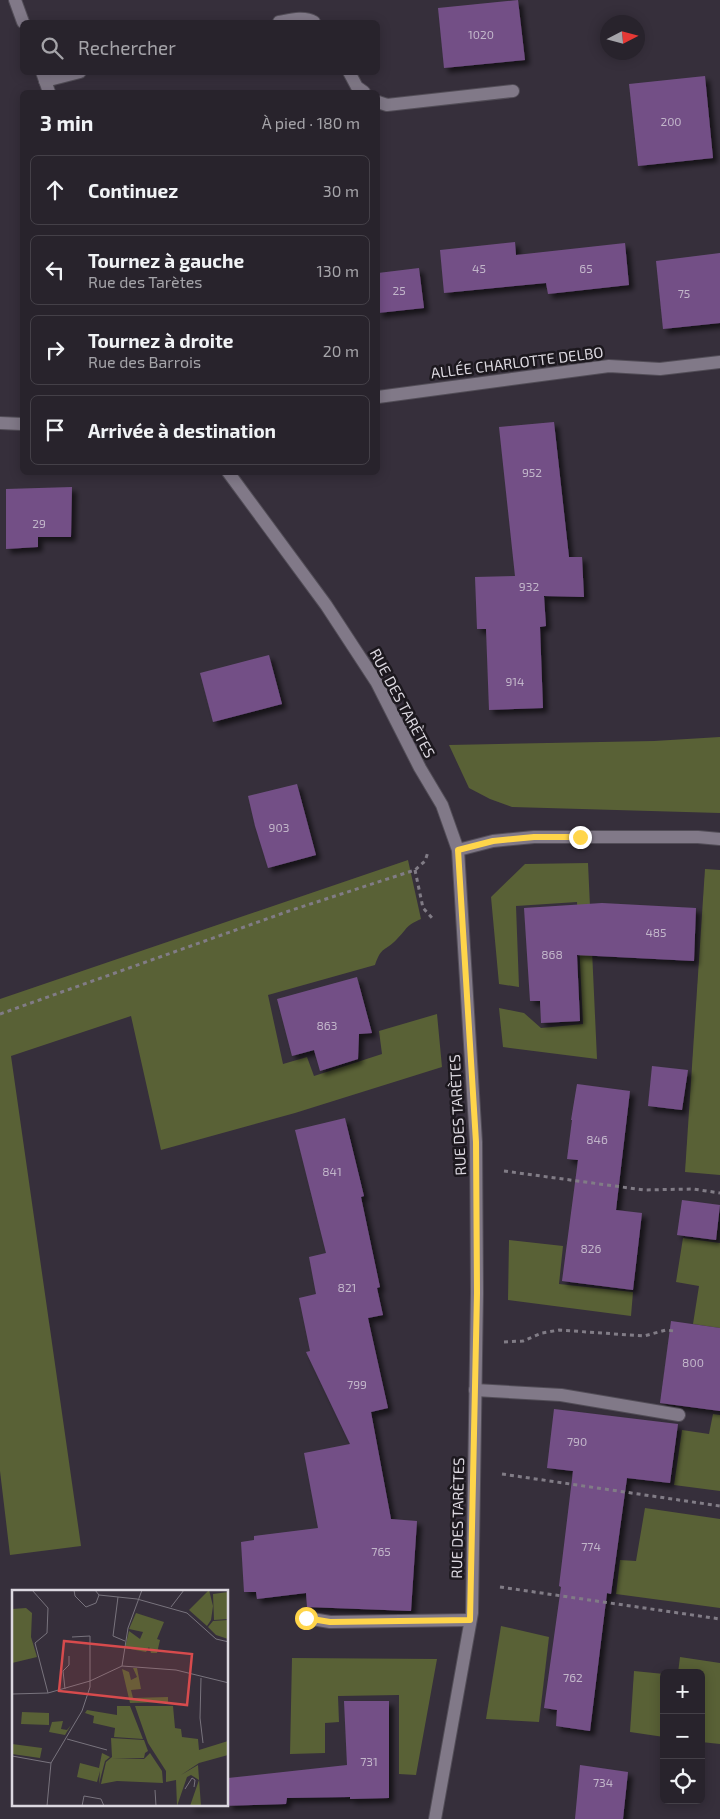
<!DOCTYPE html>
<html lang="fr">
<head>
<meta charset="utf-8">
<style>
	:root { --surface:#28232c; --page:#302b34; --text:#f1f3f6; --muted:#a5a4a9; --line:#444048 }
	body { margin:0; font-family:"Exo 2",sans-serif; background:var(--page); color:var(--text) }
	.controls { position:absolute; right:15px; bottom:15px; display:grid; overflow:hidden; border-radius:8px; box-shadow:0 2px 12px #0003 }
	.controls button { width:45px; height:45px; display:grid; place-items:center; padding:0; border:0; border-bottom:1px solid var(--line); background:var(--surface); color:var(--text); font:25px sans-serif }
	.compass { position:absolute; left:600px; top:15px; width:45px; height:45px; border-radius:50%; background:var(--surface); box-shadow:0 2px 12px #0003; rotate:84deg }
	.stop { position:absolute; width:15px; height:15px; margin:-11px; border:4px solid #ffd54a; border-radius:50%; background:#fff }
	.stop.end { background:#ffd54a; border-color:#fff; box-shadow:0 1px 5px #0008 }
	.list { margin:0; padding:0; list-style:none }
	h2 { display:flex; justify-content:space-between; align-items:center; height:65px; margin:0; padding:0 20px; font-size:21px }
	h2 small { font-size:16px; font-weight:400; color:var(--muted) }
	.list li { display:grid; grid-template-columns:32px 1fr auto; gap:15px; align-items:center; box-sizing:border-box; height:70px; margin:0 10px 10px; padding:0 10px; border:1px solid var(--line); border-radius:8px }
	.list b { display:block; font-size:19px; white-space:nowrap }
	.list p { margin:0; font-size:16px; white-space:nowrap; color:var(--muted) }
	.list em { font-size:16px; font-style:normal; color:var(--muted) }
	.icon { flex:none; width:28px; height:28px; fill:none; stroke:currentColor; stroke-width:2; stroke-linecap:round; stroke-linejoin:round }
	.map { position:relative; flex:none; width:720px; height:1819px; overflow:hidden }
	.search { position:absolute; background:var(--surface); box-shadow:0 2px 12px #0003; left:20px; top:20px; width:360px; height:55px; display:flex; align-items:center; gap:12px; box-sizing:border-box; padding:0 18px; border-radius:8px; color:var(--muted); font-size:19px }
	.panel { position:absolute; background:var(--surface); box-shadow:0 2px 12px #0003; left:20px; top:90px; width:360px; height:385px; border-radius:8px }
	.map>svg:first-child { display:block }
	.green { fill:#596136 }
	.building { fill:#735086; filter:url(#shadow) }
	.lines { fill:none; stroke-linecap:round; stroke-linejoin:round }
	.service-casing { stroke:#524d57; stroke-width:14 }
	.minor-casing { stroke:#524d57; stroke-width:14 }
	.path { stroke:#817c86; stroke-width:3; stroke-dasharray:4 4; stroke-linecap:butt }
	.service { stroke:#817988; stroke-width:12 }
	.minor { stroke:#817988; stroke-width:12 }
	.route { stroke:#ffd54a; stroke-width:6 }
	.labels { text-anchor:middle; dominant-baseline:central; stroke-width:5; stroke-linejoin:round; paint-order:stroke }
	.number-label { font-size:12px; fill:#c2b6ca }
	.street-label { font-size:15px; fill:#dcd8e0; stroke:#1c181e }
	.inset-road { fill:none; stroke:#78737d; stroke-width:1 }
	.view { fill:#d74b4d; fill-opacity:0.15; stroke:#d74b4d; stroke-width:2.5 }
	.inset-edge { fill:none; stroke:#dcd8e0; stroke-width:2.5 }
</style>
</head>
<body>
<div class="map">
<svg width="720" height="1819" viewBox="0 0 720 1819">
	<defs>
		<filter id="shadow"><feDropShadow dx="4.5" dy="4.5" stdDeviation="2.5" flood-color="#0009"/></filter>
	</defs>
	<rect width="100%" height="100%" fill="#362f3b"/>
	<g class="green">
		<polygon points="720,737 720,813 512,807 490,799 469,788 449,745 654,741"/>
		<path d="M 408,860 L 421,919 C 405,926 408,928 397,939 C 385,952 382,945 375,965 L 268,995 L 283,1064 L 307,1057 L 314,1076 L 382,1054 L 379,1031 L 437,1014 L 442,1067 L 295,1113 L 161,1150 L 131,1016 L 11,1056 L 81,1546 L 10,1555 L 0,1471 L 0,999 Z"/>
		<polygon points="588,863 597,1059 503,1047 499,1008 524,1013 541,1028 583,1024 577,902 516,906 519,987 499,984 491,897 525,864"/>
		<polygon points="705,869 720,870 720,1175 685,1172"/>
		<polygon points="683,1238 720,1243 720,1328 693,1324 699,1286 676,1282"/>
		<polygon points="509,1240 563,1246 559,1284 633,1292 631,1316 508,1300"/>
		<polygon points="713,1414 720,1415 720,1491 674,1485 682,1430 709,1434"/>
		<polygon points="645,1508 720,1519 720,1608 616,1594 620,1560 636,1561"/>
		<polygon points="501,1626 549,1637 539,1722 486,1719"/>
		<polygon points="680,1657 720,1663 720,1744 701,1742 701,1673 678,1673"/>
		<polygon points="292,1658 437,1659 416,1775 399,1774 399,1695 338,1696 339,1722 325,1723 325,1753 290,1754"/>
		<polygon points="634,1671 664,1674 664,1737 630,1732"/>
	</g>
	<g class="building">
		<polygon points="518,0 525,60 444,68 438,8"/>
		<polygon points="705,76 713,158 638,166 629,84"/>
		<polygon points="515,242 516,255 625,243 629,285 548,294 546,283 444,293 440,250"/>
		<polygon points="720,253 720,323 663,329 656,261"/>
		<polygon points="419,268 424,308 378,313 378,273"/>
		<polygon points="554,422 569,557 582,557 584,597 544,596 546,626 540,627 543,708 489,710 486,629 477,629 475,577 515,576 499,427"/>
		<polygon points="72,487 71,537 38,537 38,547 6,549 6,489"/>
		<polygon points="269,655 282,704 213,722 200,673"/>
		<polygon points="297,784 316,855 268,868 255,826 248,796"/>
		<polygon points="602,903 696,908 694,961 577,955 580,1021 541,1023 540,1001 530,1001 524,908"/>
		<polygon points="357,977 372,1033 359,1034 358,1059 320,1071 314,1050 292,1056 277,999"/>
		<polygon points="652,1066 688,1070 682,1110 648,1106"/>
		<polygon points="577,1084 630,1091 616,1210 642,1213 633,1290 562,1281 578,1160 567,1159 572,1120 571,1120"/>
		<polygon points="345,1118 364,1196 361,1197 380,1287 377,1288 383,1315 368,1318 388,1408 371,1412 391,1519 417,1521 411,1611 307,1607 306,1593 257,1599 256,1592 244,1592 241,1542 254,1540 254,1536 318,1528 304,1453 350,1444 306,1352 310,1351 299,1298 316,1294 309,1257 326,1253 295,1130"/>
		<polygon points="682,1200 720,1205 716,1240 677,1235"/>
		<polygon points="671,1321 720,1328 720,1411 660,1403"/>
		<polygon points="554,1409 678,1424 670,1483 627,1478 611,1594 607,1593 590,1731 556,1726 557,1710 544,1708 561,1587 559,1586 573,1471 547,1468"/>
		<polygon points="344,1701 389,1701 389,1798 350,1799 350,1797 287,1798 286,1804 190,1807 190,1805 228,1805 228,1778 347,1765"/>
		<polygon points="580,1765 628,1772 623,1819 575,1819"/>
	</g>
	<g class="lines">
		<g class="service-casing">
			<g id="service">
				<path d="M 279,22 C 290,20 304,16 314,22"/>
				<polyline points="349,72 357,87 364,92"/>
				<polyline points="45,81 80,72"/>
				<polyline points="378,102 387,105 513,91"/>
				<polyline points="475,1390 561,1395 679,1415"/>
				<polyline points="306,1618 330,1622 470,1620"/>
			</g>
		</g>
		<g class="minor-casing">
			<g id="minor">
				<polyline points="15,0 23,22"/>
				<polyline points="42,72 49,92"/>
				<polyline points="378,397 609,366 660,369 720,362"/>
				<polyline points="0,423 22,424"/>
				<polyline points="228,472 326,605 377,683 420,768 442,805 458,850 476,1142 477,1293 472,1613 435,1819"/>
				<polyline points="458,850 493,841 534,837 698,837 720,839"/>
			</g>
		</g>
		<g class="path">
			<polyline points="415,870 423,908 433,919"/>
			<polyline points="0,1014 289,911 415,870 425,861 428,852"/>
			<polyline points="504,1171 644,1190 693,1189 720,1193"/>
			<polyline points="504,1342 523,1341 542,1333 559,1330 644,1336 666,1330 674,1331"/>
			<polyline points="502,1474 720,1506"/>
			<polyline points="500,1587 720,1619"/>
		</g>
		<use href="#service" class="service"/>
		<use href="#minor" class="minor"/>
	</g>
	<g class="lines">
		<polyline class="route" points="306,1618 330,1622 470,1620 477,1293 476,1142 458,850 493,841 534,837 580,837"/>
	</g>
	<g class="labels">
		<g class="number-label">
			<text x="481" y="34">1020</text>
			<text x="671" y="121">200</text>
			<text x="479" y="268">45</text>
			<text x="586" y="268">65</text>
			<text x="399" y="290">25</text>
			<text x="684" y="293">75</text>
			<text x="532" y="472">952</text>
			<text x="39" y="523">29</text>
			<text x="529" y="586">932</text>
			<text x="515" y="681">914</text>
			<text x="279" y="827">903</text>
			<text x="656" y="932">485</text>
			<text x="552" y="954">868</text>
			<text x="327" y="1025">863</text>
			<text x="597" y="1139">846</text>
			<text x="332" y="1171">841</text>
			<text x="591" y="1248">826</text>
			<text x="347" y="1287">821</text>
			<text x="693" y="1362">800</text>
			<text x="357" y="1384">799</text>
			<text x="577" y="1441">790</text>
			<text x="591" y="1546">774</text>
			<text x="381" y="1551">765</text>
			<text x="573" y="1677">762</text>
			<text x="369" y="1761">731</text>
			<text x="603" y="1782">734</text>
		</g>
		<g class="street-label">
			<text transform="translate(517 362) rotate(-7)">ALLÉE CHARLOTTE DELBO</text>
			<text transform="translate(403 703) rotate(62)">RUE DES TARÈTES</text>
			<text transform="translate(457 1115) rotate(-93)">RUE DES TARÈTES</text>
			<text transform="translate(457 1518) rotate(-89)">RUE DES TARÈTES</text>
		</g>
	</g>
	<g transform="translate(12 1590)">
		<rect width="216" height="216" fill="#362f3b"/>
		<path d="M 197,0 L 201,16 L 199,30 L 195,36 L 177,20 ZM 216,2 L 216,29 L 202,30 L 201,4 ZM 14,18 L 20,23 L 19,47 L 25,67 L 0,73 L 0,19 ZM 124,23 L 152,32 L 145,49 L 148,50 L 145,63 L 139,63 L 137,57 L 134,62 L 113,58 L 117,41 L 128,49 L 131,42 L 117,39 ZM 216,30 L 216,49 L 204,45 L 196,37 L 201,31 ZM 121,78 L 125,78 L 129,99 L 119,100 L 121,108 L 156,107 L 156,112 L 118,113 L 110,79 L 117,82 L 119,90 L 125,87 ZM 105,116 L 118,116 L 131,149 L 102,147 L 103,138 L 81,133 L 82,126 L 73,123 L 75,120 L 105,125 ZM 123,116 L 161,116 L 163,138 L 169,139 L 170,147 L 186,149 L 187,160 L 216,151 L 216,165 L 187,173 L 169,185 L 186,175 L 189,216 L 178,216 L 187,190 L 179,185 L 175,187 L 165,216 L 164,190 L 154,192 L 154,181 L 136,153 ZM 10,122 L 37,123 L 37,135 L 9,134 ZM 51,131 L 49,139 L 55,140 L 59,135 L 53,145 L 37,142 L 40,132 ZM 99,148 L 132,150 L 136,161 L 133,163 L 132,168 L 100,169 L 132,169 L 138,163 L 150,181 L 151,193 L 105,191 L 89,194 L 94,172 L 100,167 ZM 0,154 L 30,158 L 28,168 L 0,164 ZM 90,163 L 98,167 L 93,171 L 87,194 L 88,181 L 85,192 L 65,187 L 68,173 L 87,178 Z" fill="#596136"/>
		<path class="inset-road" d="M 20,0 L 36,18 L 35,43 L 23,53 L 36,103M 62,0 L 63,6 L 74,17 L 84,13 L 87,5M 83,0 L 87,5 L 125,9 L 175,23 L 204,49 L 217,52M 106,7 L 101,46 L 113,51M 159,17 L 172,0M 110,76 L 116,38 L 130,0M 189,88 L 188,128 L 191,153M 53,99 L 51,81 L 57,75 L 57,66M 0,104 L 36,103 L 78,91 L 110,76 L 164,80 L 217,93M 55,149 L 95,160M 0,166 L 39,173M 173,199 L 180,188 L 183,190 L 182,197M 143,200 L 144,216M 35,216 L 39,173 L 70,121 L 78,97 L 78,46 L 60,47M 70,216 L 72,206 L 89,209 L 92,216"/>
		<path class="view" d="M 52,51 L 180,64 L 175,115 L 47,101 Z"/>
		<rect width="216" height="216" class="inset-edge"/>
	</g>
</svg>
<div class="controls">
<button>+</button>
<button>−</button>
<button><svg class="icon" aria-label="locate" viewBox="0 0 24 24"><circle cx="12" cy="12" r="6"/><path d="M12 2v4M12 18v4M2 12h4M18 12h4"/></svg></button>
</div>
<svg class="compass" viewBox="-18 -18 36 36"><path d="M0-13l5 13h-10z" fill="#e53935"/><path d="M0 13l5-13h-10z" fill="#a5a4a9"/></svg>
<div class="stop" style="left:306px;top:1618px"></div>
<div class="stop end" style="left:580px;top:837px"></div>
<div class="search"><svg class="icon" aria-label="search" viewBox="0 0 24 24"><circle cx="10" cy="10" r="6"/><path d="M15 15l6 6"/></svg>Rechercher</div>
<section class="panel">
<h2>3 min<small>À pied · 180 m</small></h2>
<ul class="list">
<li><svg class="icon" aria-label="ahead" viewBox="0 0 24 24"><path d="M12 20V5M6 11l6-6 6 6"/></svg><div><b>Continuez</b></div><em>30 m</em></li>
<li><svg class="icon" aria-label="left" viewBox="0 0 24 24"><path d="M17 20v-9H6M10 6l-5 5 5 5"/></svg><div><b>Tournez à gauche</b><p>Rue des Tarètes</p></div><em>130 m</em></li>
<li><svg class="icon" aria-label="right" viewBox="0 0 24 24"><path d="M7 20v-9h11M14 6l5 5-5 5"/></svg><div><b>Tournez à droite</b><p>Rue des Barrois</p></div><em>20 m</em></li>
<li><svg class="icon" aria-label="arrive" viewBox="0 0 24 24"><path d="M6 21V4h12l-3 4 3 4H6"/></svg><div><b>Arrivée à destination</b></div></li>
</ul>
</section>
</div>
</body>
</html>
